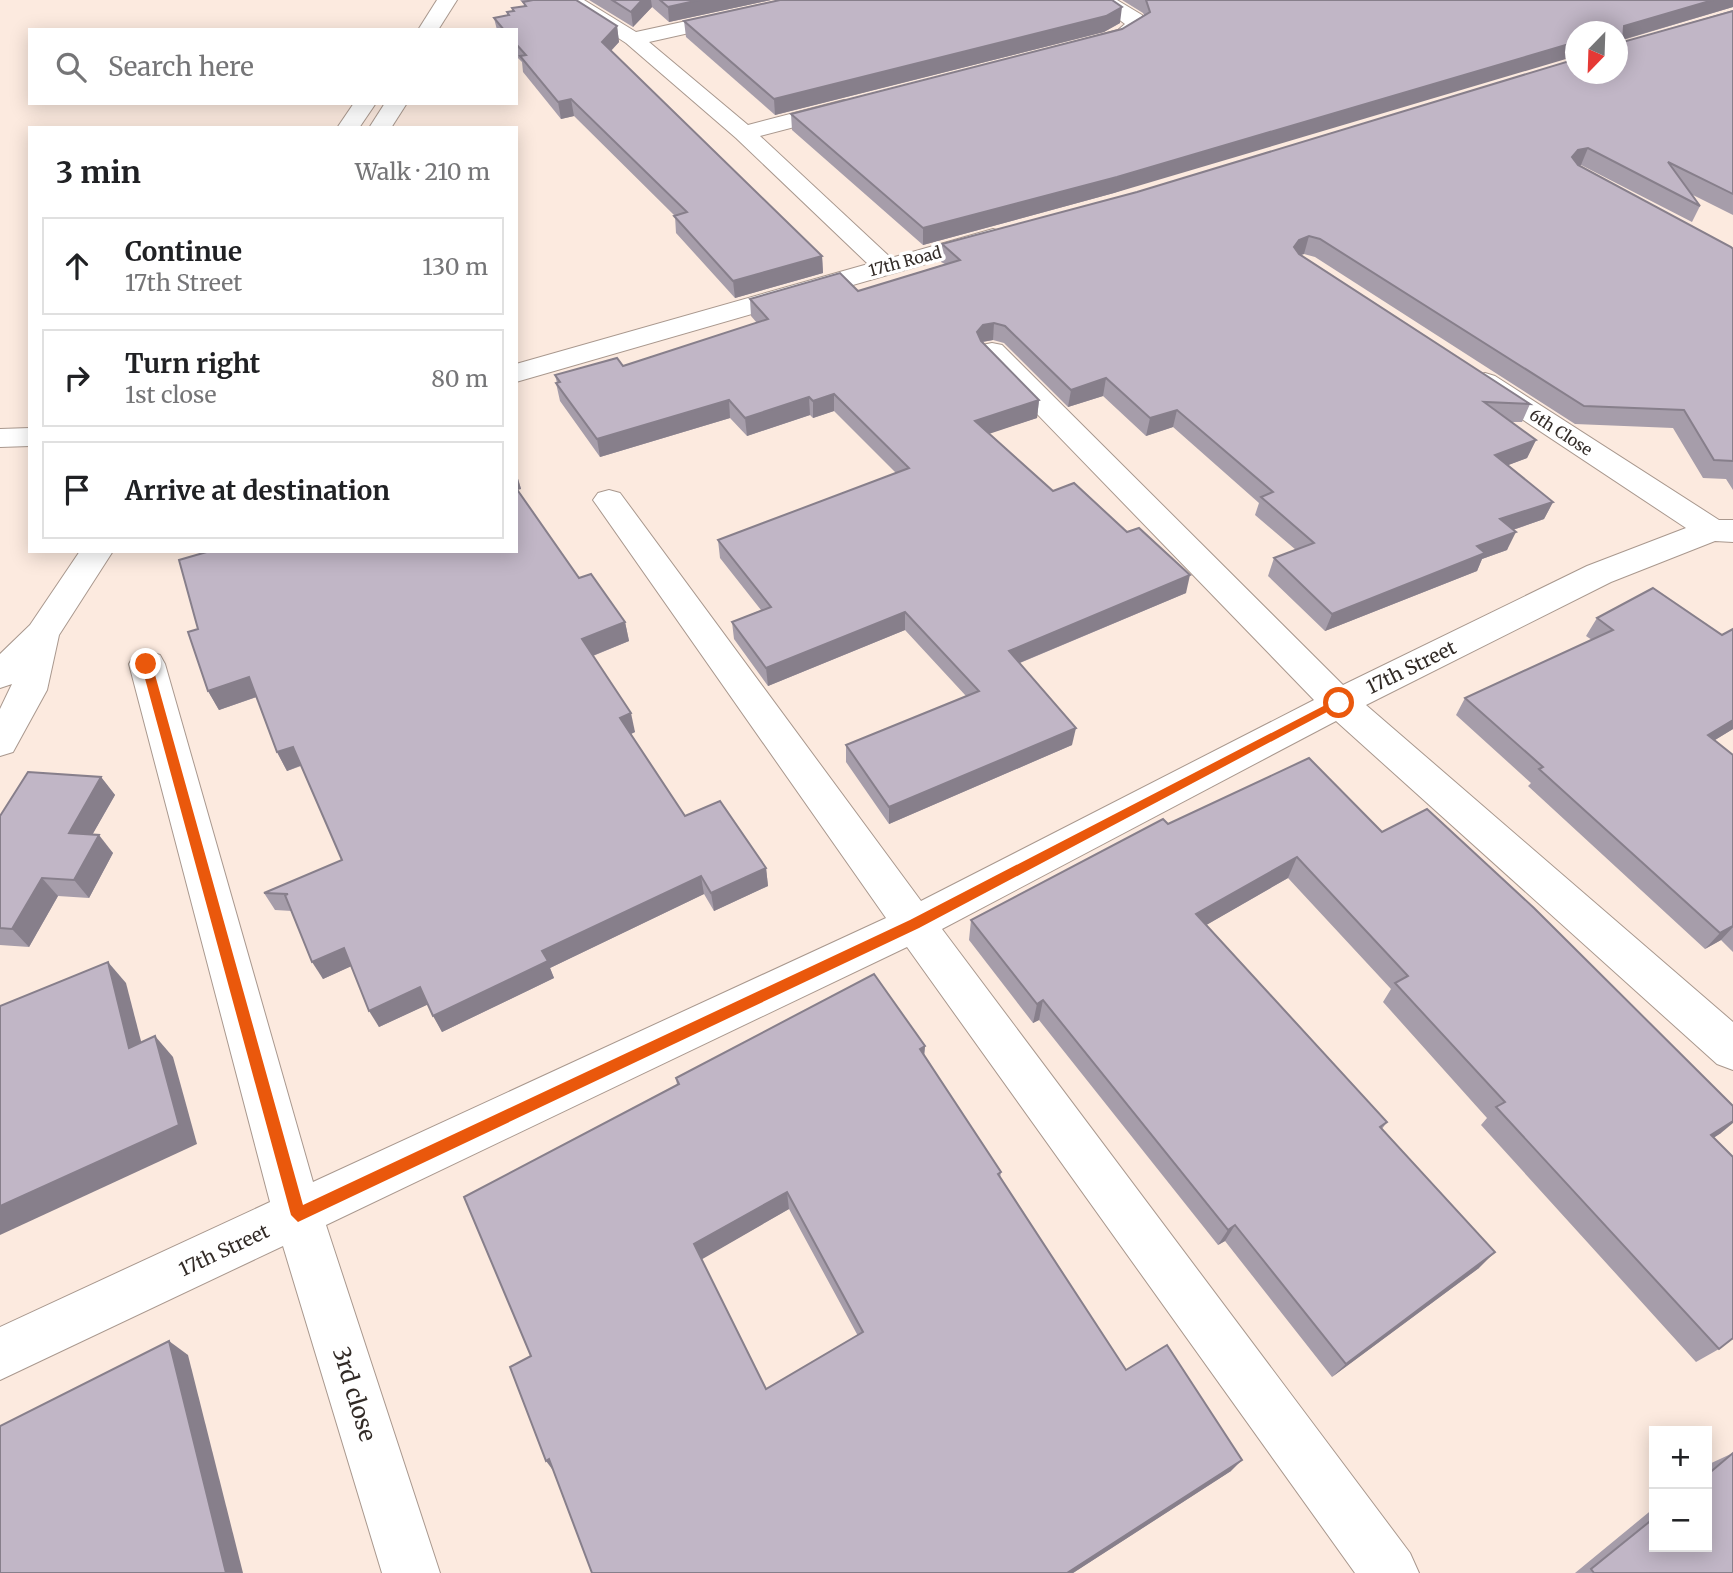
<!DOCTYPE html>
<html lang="en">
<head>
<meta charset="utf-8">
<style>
	:root { --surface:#fff; --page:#f6f6f6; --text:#202124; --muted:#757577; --line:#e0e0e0 }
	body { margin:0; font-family:Merriweather,serif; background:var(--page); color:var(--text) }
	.controls { position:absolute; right:21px; bottom:21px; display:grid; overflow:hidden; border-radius:0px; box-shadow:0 4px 18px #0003 }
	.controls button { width:63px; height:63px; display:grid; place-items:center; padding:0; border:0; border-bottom:2px solid var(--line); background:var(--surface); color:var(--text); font:35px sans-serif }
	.compass { position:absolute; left:1565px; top:21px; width:63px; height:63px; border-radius:50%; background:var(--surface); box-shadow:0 4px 18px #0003; rotate:203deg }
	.stop { position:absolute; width:21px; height:21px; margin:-16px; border:5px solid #ea580c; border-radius:50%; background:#fff }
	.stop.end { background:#ea580c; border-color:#fff; box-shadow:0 2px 7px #0008 }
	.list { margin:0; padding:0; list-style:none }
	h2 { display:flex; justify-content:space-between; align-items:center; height:91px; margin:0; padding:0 28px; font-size:30px }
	h2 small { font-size:23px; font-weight:400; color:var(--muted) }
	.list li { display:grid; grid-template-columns:46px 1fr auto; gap:21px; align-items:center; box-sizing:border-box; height:98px; margin:0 14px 14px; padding:0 14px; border:2px solid var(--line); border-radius:0px }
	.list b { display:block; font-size:26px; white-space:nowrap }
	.list p { margin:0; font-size:23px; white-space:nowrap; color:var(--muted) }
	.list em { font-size:23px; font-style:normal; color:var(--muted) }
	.icon { flex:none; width:38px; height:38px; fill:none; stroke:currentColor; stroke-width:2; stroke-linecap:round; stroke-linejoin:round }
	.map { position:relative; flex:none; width:1733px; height:1573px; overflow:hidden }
	.search { position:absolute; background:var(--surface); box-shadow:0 4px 18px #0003; left:28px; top:28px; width:490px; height:77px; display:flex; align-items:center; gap:18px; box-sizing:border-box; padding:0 24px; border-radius:0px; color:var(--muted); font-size:26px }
	.panel { position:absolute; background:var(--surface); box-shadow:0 4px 18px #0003; left:28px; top:126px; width:490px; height:427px; border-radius:0px }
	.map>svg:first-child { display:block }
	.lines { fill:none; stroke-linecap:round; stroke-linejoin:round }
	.minor-casing { stroke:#a9988e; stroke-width:2 }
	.major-casing { stroke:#a9988e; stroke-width:2 }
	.minor { fill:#fff; fill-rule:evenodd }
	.major { fill:#fff; fill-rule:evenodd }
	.wall { fill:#a69daa; fill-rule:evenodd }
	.shaded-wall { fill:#877f8b }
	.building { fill:#c1b6c6; stroke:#877f8b; stroke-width:2; fill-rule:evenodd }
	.route { fill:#ea580c }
	.labels { text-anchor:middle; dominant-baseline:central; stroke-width:7; stroke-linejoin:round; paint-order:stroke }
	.far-street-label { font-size:16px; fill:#322b27; stroke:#fff }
	.street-label { font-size:19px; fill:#322b27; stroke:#fff }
	.near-street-label { font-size:23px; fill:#322b27; stroke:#fff }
</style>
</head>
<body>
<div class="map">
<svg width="1733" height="1573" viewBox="0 0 1733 1573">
	<rect width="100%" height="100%" fill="#fceadf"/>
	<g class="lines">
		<g class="minor-casing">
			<g id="minor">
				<polygon points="560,0 584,0 636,32 783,0 820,0 810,6 649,42 748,125 844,100 852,102 855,107 852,112 760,136 891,258 993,229 1002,232 1006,237 1002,242 516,382 516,364 868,264 736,138 626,43"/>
				<path d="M 1093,0 L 1117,0 L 1142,15 L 1145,26 C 1134,41 1103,52 1085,47 L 1082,43 L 1085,39 L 1118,30 L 1125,24 Z"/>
				<polygon points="992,343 1002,345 1343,685 1587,566 1686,528 1475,388 1471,382 1475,376 1485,373 1495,376 1719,520 1733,520 1733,542 1715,541 1611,582 1366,705 1733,1022 1733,1070 1717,1064 1336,721 942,929 1410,1553 1419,1573 1355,1573 907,947 326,1225 440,1573 382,1573 283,1246 0,1380 0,1327 270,1202 129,664 134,655 147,651 160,655 165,664 313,1182 886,918 598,507 593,500 598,493 609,490 620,493 921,901 1314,700 982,357 978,351 982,345"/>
				<polygon points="30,428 30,446 0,447 0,429"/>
			</g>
		</g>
		<g class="major-casing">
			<g id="major">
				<polygon points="437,0 457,0 438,30 418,30"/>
				<polygon points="354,103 376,103 359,128 337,128"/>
				<polygon points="385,103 407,103 391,128 369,128"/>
				<polygon points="80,551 113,551 59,635 47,690 13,752 0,756 0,709 12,684 0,688 0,654 30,625"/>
			</g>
		</g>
		<use href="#minor" class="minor"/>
		<use href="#major" class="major"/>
	</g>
	<g class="wall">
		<polygon points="520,0 576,0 617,26 619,42 611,51 822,256 823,273 735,298 676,233 675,216 574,116 561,119 523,72 522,62 516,56 516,30 497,30 494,18 507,15 507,12 512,11 512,8 524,6 524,4"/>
		<polygon points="589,0 771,0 669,22 652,7 633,27"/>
		<polygon points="1122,0 1733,0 1733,7 1623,40 1623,42 1733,10 1733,215 1693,195 1700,206 1692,222 1581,165 1579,165 1733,249 1733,490 1726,479 1703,478 1673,428 1575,424 1315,257 1304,254 1301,255 1530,404 1522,422 1510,422 1536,440 1527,458 1508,465 1553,502 1544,519 1513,530 1507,550 1482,559 1477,571 1325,631 1268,576 1274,558 1296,550 1255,515 1259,503 1173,427 1146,436 1103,396 1068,407 1004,343 993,340 983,342 1039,400 1037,418 989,433 1053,491 1186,593 1020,663 1072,745 889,824 846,762 846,745 966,696 905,630 768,686 734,639 732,622 761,610 720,558 718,540 896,473 834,411 813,418 810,415 747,436 730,418 600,457 560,401 556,383 557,383 555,375 623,366 757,323 751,316 750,299 858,291 945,264 941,262 942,244 1618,74 1576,32 1114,193 923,245 792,130 791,114 1122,29 1144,15 1143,13"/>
		<polygon points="684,21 1120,23 1104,32 775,115 686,37"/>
		<polygon points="516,472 521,489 517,490 579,578 625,622 629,641 593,656 635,732 631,734 685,816 766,868 768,886 714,911 704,894 550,968 554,978 442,1032 428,1004 379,1027 351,966 323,979 292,911 275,910 264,893 342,860 301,766 287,771 277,752 257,697 219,710 208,691 516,551"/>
		<polygon points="1597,618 1722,635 1733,629 1733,729 1715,740 1733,755 1733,952 1721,940 1705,949 1528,786 1531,783 1456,715 1465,698 1592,640 1586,636"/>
		<polygon points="101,777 115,795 92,835 113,853 89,898 58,896 29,947 0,945 0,816"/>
		<polygon points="1168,824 1382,832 1721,1133 1713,1138 1733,1157 1733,1340 1732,1339 1719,1349 1696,1362 1481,1125 1487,1118 1383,1002 1391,989 1288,878 1206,925 1387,1122 1382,1129 1479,1268 1332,1377 1225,1241 1218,1245 1039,1020 1033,1023 969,940 971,920"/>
		<path d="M 925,1046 L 924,1056 L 1001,1172 L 1000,1178 L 1126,1370 L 1231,1471 L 1073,1573 L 592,1573 L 531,1356 L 677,1085 L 676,1078 ZM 789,1209 L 858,1336 L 766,1389 L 701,1259 Z"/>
		<polygon points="1733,1453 1733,1573 1575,1573 1654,1508 1654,1547 1707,1547 1707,1465"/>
	</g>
	<g class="shaded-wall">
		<polygon points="642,0 651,0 652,7 633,27 631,12"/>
		<polygon points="699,0 771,0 669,22 668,7"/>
		<polygon points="1713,0 1733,0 1733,7 1618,41 1624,26"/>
		<polygon points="1122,7 1120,23 1104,32 775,115 774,99"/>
		<polygon points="617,26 619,42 604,58 602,42"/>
		<polygon points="1576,42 1576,56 1114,193 923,245 923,228"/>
		<polygon points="571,99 574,116 561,119 558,102"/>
		<polygon points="1588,148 1581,165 1571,166 1572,157 1578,150"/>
		<polygon points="1309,236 1304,254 1294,257 1294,247 1299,240"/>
		<polygon points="822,256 823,273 735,298 733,281"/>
		<polygon points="994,323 993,340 981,342 977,332 983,325"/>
		<polygon points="1106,378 1103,396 1068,407 1071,390"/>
		<polygon points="834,394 834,411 813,418 813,401"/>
		<polygon points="809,397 810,415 747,436 745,418"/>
		<polygon points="729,400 730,418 600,457 597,439"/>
		<polygon points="1039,400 1037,418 974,439 975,421"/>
		<polygon points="1177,410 1173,427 1146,436 1150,418"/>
		<polygon points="1536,440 1527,458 1487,473 1495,455"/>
		<polygon points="516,472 521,489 516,490"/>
		<polygon points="1553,502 1544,519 1492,537 1500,519"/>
		<polygon points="1516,532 1507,550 1482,559 1477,571 1325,631 1332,614 1477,546"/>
		<polygon points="1190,575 1186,593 1007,668 1009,651"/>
		<polygon points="905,612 905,630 768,686 766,668"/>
		<polygon points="625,622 629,641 587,658 582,639"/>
		<polygon points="249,677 259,696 219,710 208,691"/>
		<polygon points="631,713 635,732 624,737 620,718"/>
		<polygon points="1733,720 1733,729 1695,752 1708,735"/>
		<polygon points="1076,728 1072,745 889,824 889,807"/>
		<polygon points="293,747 302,765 287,771 277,752"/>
		<polygon points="101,777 115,795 83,851 69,833"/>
		<polygon points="99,835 113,853 89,898 74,880"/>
		<polygon points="1297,857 1288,878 1189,935 1196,914"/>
		<polygon points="766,868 768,886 714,911 711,893"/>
		<polygon points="701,876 704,894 550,968 554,978 442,1032 433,1016 542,951"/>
		<polygon points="42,878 58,896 29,947 12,929"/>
		<polygon points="1733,926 1733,927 1721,940 1705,949 1720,933"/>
		<polygon points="344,948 354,965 323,979 312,962"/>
		<polygon points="108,962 126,983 148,1068 129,1048"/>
		<polygon points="420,987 429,1004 379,1027 369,1011"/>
		<polygon points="1043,1000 1039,1020 1033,1023 1037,1004"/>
		<polygon points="155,1036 173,1057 197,1144 0,1235 0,1206"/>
		<polygon points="925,1046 923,1066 920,1049"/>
		<polygon points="1733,1121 1733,1123 1721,1133 1690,1153 1711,1135"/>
		<polygon points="787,1192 789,1209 699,1261 694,1244"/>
		<polygon points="1235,1225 1225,1241 1218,1245 1228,1230"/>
		<polygon points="1495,1252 1479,1268 1332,1377 1346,1364"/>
		<polygon points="169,1341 188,1355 243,1573 226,1573"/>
		<polygon points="549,1459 555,1473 546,1461"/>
		<polygon points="1242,1460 1231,1471 1073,1573 1067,1573"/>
	</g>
	<g class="building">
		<polygon points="533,0 576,0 617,26 602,42 822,256 733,281 674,216 687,212 571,99 558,102 520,56 526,55 516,44 516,30 504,30 494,18 509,15 507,12 514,11 512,8 526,6 523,2"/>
		<polygon points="612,0 642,0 631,12"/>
		<polygon points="660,0 699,0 668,7"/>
		<polygon points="780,0 1112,0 1122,7 1106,16 774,99 684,21"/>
		<polygon points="1146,0 1713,0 1624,26 1623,42 1733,11 1733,194 1668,162 1700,206 1588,148 1578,150 1572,157 1578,165 1731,247 1733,249 1733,461 1714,460 1684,410 1584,406 1320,239 1309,236 1299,240 1294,247 1299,254 1530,404 1484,402 1536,440 1495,455 1553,502 1500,519 1516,532 1477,546 1485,553 1332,614 1274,558 1314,543 1261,497 1273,492 1177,410 1150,418 1106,378 1071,390 1005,326 994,323 983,325 977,332 981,341 1039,400 975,421 1053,491 1074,483 1127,532 1139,528 1190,575 1009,651 1076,728 889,807 846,745 979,691 905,612 766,668 732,622 771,607 718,540 909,468 834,394 813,401 809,397 745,418 729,400 597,439 556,383 560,382 555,375 617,358 623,366 768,319 750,299 840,273 858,291 960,260 942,244 1137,192 1576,59 1576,74 1618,74 1618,32 1576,32 1576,42 1117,177 923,228 791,114 1122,29 1150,12"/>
		<polygon points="516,488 579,578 591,574 625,622 582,639 631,713 620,718 685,816 720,801 766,868 711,893 701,876 542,951 548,961 433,1016 420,987 369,1011 344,948 312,962 285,895 288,894 264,893 342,860 293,747 277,752 249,677 208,691 188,632 198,629 179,560 210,551 516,551"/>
		<polygon points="1653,588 1722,635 1733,629 1733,720 1708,735 1733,755 1733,926 1720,933 1539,769 1543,767 1465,698 1613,630 1597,618"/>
		<polygon points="1309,758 1382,832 1427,809 1534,908 1733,1106 1733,1121 1711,1135 1733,1157 1733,1338 1719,1349 1496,1107 1505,1102 1395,983 1408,976 1297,857 1196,914 1387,1122 1380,1127 1495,1252 1346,1364 1235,1225 1228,1230 1043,1000 1037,1004 971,920 1163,819 1168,824"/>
		<polygon points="28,772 101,777 69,833 99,835 74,880 42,878 12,929 0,928 0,816"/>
		<polygon points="108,962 129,1048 155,1036 179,1125 0,1206 0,1006"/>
		<path d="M 874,974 L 925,1046 L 920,1049 L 1001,1172 L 998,1174 L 1126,1370 L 1167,1345 L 1242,1460 L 1067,1573 L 592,1573 L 549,1459 L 546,1461 L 510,1367 L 531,1356 L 464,1197 L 679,1084 L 676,1078 ZM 787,1192 L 863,1332 L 766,1389 L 694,1244 Z"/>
		<polygon points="169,1341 226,1573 0,1573 0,1426"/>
		<polygon points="1733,1453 1733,1573 1594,1573 1591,1569 1654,1518 1654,1547 1707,1547 1707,1475"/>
	</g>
	<polygon class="route" points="146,660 152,664 303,1205 910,920 1335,700 1339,699 1344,703 919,928 298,1222 291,1215 141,664"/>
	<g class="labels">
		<g class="far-street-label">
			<text transform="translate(905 261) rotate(-15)">17th Road</text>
			<text transform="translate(1561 432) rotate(33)">6th Close</text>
		</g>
		<g class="street-label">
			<text transform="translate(1411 667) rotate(-26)">17th Street</text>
			<text transform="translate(224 1250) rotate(-25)">17th Street</text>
		</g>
		<g class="near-street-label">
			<text transform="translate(355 1394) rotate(73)">3rd close</text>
		</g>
	</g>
</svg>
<div class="controls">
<button>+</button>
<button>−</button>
</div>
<svg class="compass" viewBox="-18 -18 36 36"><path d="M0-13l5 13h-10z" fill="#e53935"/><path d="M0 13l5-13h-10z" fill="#757577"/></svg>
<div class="stop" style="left:1339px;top:703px"></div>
<div class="stop end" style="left:146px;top:664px"></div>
<div class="search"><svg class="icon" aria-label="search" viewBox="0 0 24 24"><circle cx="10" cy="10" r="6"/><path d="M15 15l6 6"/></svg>Search here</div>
<section class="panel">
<h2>3 min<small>Walk · 210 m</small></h2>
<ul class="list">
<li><svg class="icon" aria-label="ahead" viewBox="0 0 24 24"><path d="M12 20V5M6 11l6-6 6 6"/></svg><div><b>Continue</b><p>17th Street</p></div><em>130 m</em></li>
<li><svg class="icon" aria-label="right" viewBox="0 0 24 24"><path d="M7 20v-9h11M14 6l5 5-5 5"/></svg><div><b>Turn right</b><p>1st close</p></div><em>80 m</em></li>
<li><svg class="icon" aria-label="arrive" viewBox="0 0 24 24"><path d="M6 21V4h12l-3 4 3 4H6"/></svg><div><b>Arrive at destination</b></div></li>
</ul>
</section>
</div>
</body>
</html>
